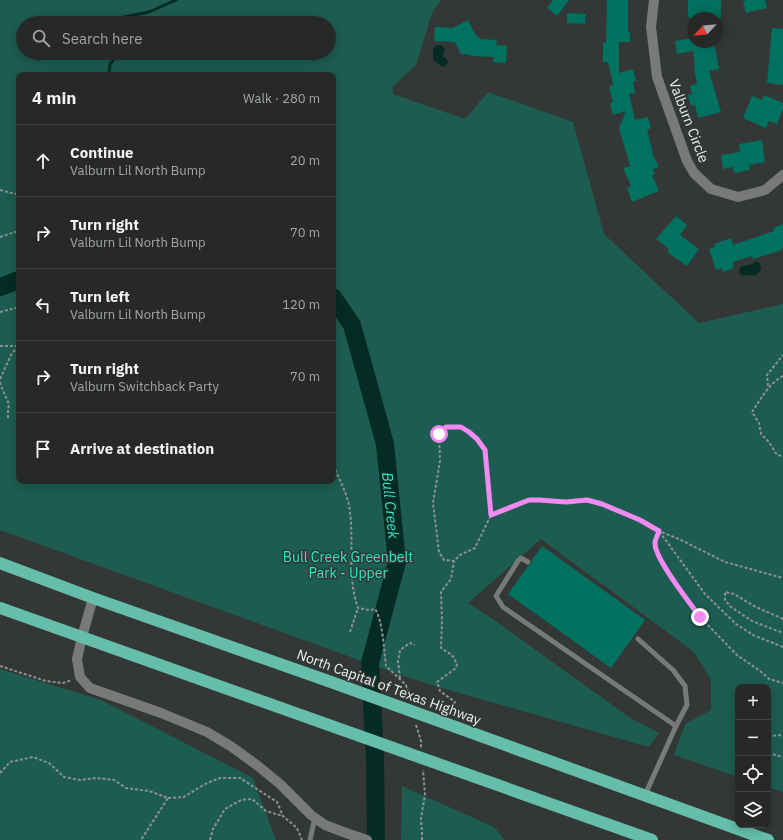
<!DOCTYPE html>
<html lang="en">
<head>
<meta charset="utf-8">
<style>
	:root { --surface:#262928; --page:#2e3130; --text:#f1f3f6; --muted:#a4a6a8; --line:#424545 }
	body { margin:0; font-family:"IBM Plex Sans",sans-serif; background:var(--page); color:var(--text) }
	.controls { position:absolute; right:12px; bottom:12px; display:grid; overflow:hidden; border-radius:8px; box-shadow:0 2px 10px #0003 }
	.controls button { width:36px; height:36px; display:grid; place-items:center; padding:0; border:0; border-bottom:1px solid var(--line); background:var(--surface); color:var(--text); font:20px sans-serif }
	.compass { position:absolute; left:687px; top:12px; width:36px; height:36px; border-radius:50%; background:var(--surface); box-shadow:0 2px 10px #0003; rotate:244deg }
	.stop { position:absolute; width:12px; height:12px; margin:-9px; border:3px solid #f38af1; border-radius:50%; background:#fff }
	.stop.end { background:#f38af1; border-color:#fff; box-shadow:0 1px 4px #0008 }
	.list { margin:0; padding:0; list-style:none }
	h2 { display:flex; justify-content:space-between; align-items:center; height:52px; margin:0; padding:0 16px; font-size:17px }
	h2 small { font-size:13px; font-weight:400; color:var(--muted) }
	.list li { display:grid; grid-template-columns:26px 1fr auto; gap:12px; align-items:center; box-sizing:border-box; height:72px; padding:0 16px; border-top:1px solid var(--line) }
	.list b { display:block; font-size:15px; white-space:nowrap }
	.list p { margin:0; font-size:13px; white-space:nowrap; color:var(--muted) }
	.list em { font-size:13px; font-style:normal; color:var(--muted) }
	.icon { flex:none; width:22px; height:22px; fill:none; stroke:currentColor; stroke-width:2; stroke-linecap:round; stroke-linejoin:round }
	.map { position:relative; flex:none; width:783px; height:840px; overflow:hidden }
	.search { position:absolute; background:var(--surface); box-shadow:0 2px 10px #0003; left:16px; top:16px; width:320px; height:44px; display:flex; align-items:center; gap:10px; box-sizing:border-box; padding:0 14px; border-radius:22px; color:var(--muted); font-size:15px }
	.panel { position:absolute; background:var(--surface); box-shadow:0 2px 10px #0003; left:16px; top:72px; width:320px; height:412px; border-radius:8px }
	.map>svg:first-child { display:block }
	.green { fill:#1d5c50; fill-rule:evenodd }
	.water { fill:#042c25 }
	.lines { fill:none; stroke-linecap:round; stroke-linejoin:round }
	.stream { stroke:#042c25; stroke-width:3 }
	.river { stroke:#042c25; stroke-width:18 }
	.building { fill:#017160 }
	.path { stroke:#8e9191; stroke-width:2; stroke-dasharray:3 2; stroke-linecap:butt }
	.lane { stroke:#777a79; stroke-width:5 }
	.street { stroke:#777a79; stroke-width:10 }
	.highway { stroke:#65beab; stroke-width:12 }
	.route { stroke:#f38af1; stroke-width:5 }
	.labels { text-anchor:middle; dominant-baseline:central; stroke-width:3; stroke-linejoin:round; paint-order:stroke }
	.street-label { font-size:14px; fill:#eef0f0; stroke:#333736 }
	.park-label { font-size:14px; fill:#35e5c7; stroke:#333736 }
	.water-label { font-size:15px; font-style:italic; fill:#35e5c7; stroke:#333736 }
</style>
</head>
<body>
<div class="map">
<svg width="783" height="840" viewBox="0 0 783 840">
	<rect width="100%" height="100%" fill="#333736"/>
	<g class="green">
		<path d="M 0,0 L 441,0 L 432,13 L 416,65 L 393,86 L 393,94 L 465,119 L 488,92 L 573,122 L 604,234 L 699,323 L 783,304 L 783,792 L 768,787 L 768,687 L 738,687 L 738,777 L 674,755 L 685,724 L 711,710 L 711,680 L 694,652 L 541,539 L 468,603 L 487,615 L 629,717 L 659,733 L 649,747 L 435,686 L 389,671 L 0,530 ZM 23,23 L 329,23 L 329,53 L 23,53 ZM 19,75 L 333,75 L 333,481 L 19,481 Z"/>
		<polygon points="0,669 101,700 253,778 276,840 0,840"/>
		<polygon points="402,786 494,827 505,840 401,840"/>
	</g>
	<g class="water">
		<path d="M 437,45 C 442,45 443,46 445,50 L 443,55 L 443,57 L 446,58 L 448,62 L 445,67 L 441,66 L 433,60 L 433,49 Z"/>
		<path d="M 755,261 L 760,263 L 761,268 L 758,274 L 754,276 L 749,275 L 743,276 L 740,274 C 738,264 743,267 749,265 C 752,265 753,263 755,261 Z"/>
	</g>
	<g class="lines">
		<g class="stream">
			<polyline points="117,23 117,21 124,17 149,12 176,0"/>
			<polyline points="109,75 110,64 118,54 118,53"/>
		</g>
		<g class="river">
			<polyline points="0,287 19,280"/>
			<path id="s1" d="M 333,297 L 352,325 L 385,444 L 397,562 L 370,663 L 375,759 L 376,840"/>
		</g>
	</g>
	<g class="building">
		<polygon points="553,0 569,0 557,16 547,8"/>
		<polygon points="607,0 628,0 628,32 630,32 630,42 619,42 619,73 633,69 636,81 633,82 635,93 629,94 635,120 648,117 651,128 647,130 654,158 655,158 659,167 653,169 655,174 652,175 659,191 632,202 627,188 631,186 623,168 630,166 619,128 626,111 613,115 610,103 613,102 609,86 613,85 608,62 603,62 603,43 606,43"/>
		<polygon points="688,0 721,0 721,18 690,18 690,17 688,17"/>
		<polygon points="747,0 765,0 767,8 746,13 743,1"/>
		<polygon points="567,13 586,14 585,24 567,23"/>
		<polygon points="468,20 475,34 481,39 497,40 496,45 507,46 506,63 493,62 494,57 471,56 471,55 461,54 455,42 434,41 435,27 453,28"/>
		<polygon points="772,28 783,29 783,85 767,83"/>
		<polygon points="693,38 693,42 714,42 719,69 709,71 721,112 698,118 695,105 691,106 688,95 692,94 690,86 697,84 694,67 695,67 693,51 677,54 675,41"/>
		<polygon points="764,95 783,103 783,109 777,124 769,121 766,128 743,118 752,96 762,100"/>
		<polygon points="762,140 765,162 749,165 750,170 734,173 733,167 723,169 721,155 740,152 739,144"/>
		<polygon points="676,216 687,225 680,235 699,249 687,266 667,252 669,249 656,239"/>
		<polygon points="783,224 783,248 781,248 782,250 753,259 752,256 733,262 734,268 723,272 721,268 716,270 709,249 715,247 714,244 731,238 733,245 774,231 773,229 775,229 775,227"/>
		<polygon points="542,546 645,620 611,668 508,594 528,566 531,564 532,560"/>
	</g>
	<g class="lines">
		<g class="path">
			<polyline points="0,190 16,194 19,196"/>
			<polyline points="0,237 15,232 19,232"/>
			<polyline points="0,312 19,307"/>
			<polyline points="0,346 18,346"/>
			<path d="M 783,376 C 769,383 761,399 752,412 L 759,423 L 761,434 L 769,442 L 777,455 L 783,456"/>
			<polyline points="0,379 11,355 18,346"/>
			<polyline points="0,382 1,386 9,404 8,411 8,418"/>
			<polyline points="768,386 767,375 783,355"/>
			<path d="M 333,465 C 340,481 348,494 350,512 C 354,543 347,578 358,608 L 369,610 L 375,609 C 383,621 384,651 386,666 L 406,685 L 410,699"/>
			<polyline points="491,515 485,450 477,439 469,432 461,427 446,427 439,434 440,461 433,503 439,552 444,560 454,561 460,555 475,548 491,515 502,510 529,500 539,500 565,502 587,500 602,504 640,520 659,531 681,540 725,562 783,578"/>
			<polyline points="783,619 754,606 734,594 725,592 725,600 731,607 752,621 783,633"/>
			<polyline points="350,632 358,608"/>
			<polyline points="783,647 753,635 736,624 705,594 659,531 655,542 656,551 664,566 700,617 737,655 760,671 769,679 783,683"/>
			<polyline points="0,666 46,681 63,683 72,680"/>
			<polyline points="400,678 398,661 400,650 410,643 415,645"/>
			<path d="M 435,705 C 442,707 450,710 455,702 L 440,691 L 437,682 L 456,668 L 457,664 L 452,655 L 441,648 L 442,620 L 441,592 L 451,579 L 454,561"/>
			<polyline points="416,725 421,741 421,748"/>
			<polyline points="768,736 783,735"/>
			<polyline points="768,753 783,757"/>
			<polyline points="0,773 10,762 33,757 49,763 64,777 80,780 96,778 114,780 126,788 149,791 168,798 141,840 140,840"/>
			<polyline points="168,798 184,797 205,784 220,778 240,778 277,802 283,816 297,828 302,840"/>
			<polyline points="210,840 213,829 225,809 241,800 252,799 266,811 283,816"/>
			<polyline points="422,840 422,833 421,818 425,795 423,770"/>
		</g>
		<g class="lane">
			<polyline points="528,562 521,558 518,561 496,596 503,607 676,726"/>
			<polyline points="638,639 673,670 685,686 687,705 676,726 645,795"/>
			<polyline points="310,840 315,817"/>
		</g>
		<g class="street">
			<polyline points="654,0 651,27 657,77 687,161 694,173 711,189 738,197 765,190 783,175"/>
			<polyline points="93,598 82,637 77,659 80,677 90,688 161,713 207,732 232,747 258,766 280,784 311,815 325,825 346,833 367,840"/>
		</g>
		<g class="highway">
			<polyline points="0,563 93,598 331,682 768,840"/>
			<polyline points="0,608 652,840"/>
		</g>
	</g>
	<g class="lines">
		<path class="route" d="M 439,434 L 446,427 L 461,427 L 469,432 L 477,439 L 485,450 L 491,515 L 529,500 L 539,500 L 566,502 L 587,500 L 602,504 L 640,520 L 659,531 C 658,535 655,539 655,543 C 654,558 690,603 700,617"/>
	</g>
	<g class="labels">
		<g class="street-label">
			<text transform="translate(689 121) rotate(69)">Valburn Circle</text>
			<text transform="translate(389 687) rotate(20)">North Capital of Texas Highway</text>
		</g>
		<g class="park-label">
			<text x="348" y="557">Bull Creek Greenbelt<tspan x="348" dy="16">Park - Upper</tspan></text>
		</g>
		<g class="water-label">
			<text stroke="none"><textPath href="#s1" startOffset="219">Bull Creek</textPath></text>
		</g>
	</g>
</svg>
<div class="controls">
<button>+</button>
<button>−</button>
<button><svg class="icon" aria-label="locate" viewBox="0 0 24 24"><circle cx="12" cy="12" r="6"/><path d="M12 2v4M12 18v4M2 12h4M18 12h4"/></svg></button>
<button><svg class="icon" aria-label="layers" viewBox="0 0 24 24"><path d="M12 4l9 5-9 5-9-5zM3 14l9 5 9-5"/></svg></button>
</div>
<svg class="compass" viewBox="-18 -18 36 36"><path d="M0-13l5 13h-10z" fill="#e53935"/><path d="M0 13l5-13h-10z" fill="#a4a6a8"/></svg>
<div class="stop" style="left:439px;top:434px"></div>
<div class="stop end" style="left:700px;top:617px"></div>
<div class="search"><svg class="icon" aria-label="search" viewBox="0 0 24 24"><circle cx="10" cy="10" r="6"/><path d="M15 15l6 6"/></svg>Search here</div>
<section class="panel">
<h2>4 min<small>Walk · 280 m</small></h2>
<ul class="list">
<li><svg class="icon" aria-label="ahead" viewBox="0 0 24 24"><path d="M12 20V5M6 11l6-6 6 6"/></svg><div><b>Continue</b><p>Valburn Lil North Bump</p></div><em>20 m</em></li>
<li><svg class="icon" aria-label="right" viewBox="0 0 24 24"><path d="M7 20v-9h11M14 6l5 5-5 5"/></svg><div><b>Turn right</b><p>Valburn Lil North Bump</p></div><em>70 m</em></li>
<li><svg class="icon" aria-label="left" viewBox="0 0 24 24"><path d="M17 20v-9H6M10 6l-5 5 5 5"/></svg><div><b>Turn left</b><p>Valburn Lil North Bump</p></div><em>120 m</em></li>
<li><svg class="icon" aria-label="right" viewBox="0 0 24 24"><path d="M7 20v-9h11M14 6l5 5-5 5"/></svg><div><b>Turn right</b><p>Valburn Switchback Party</p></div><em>70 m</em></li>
<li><svg class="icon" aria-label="arrive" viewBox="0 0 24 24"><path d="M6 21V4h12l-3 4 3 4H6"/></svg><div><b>Arrive at destination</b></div></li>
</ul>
</section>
</div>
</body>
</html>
